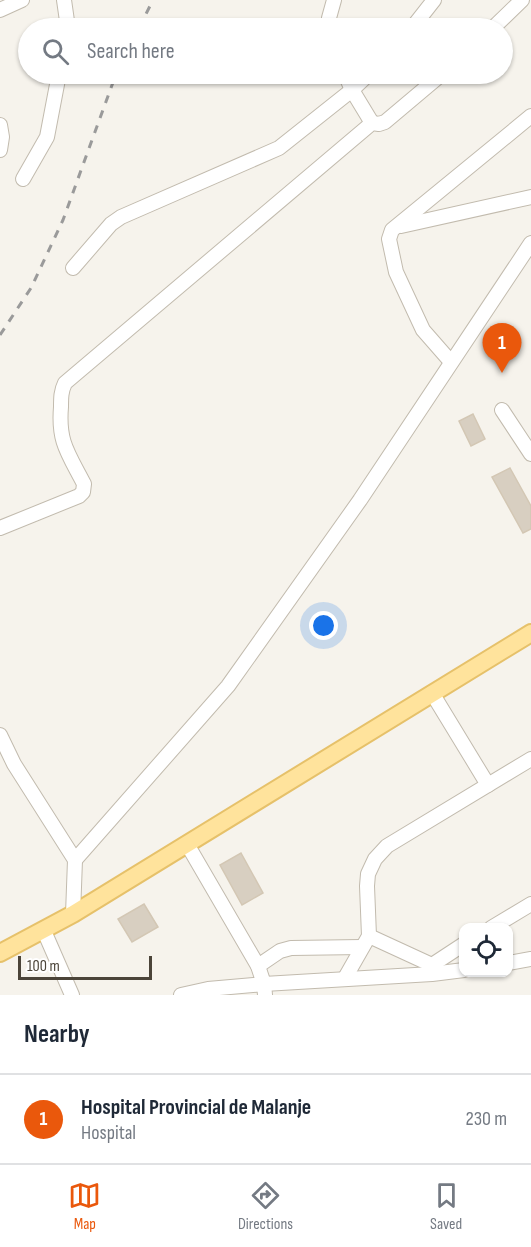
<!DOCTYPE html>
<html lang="en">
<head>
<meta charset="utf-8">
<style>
	:root { --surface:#fff; --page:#f6f6f7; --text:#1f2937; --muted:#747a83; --line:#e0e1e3; --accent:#ea580c }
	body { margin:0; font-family:"Sofia Sans Condensed",sans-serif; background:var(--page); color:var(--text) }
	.controls { position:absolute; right:18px; bottom:18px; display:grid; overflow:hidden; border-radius:12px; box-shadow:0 2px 4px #0004 }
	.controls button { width:54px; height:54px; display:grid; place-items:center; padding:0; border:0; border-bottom:2px solid var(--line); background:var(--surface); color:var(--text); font:30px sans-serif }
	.scale { position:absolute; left:18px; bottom:15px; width:134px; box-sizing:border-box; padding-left:6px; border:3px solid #4b4439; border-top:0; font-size:16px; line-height:21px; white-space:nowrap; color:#4b4439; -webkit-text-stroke:4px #fff; paint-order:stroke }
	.you { position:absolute; left:324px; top:626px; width:21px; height:21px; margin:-15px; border:4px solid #fff; border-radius:50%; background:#1a73e8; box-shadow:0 0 0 9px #1a73e833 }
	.badge { display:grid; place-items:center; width:39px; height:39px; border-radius:50%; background:var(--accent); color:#fff; font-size:20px; font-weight:700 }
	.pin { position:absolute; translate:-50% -50px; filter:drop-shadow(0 2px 3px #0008) }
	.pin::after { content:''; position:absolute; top:32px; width:21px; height:18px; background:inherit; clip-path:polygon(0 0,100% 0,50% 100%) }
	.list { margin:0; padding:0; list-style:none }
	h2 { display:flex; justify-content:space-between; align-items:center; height:78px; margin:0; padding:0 24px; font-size:26px }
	h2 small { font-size:20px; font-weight:400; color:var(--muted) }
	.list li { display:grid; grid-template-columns:39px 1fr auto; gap:18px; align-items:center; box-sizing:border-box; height:90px; padding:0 24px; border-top:2px solid var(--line) }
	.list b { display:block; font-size:22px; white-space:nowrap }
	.list p { margin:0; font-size:20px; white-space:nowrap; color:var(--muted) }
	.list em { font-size:20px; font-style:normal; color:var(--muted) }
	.icon { flex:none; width:33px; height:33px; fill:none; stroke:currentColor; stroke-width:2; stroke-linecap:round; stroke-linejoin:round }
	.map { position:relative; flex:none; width:531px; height:995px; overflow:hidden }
	.search { position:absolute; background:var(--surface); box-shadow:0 2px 4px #0004; left:18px; right:18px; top:18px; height:66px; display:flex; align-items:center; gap:15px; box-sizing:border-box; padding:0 21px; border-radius:33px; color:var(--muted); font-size:22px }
	.sheet { height:168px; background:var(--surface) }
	nav { display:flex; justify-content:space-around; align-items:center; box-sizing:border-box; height:84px; border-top:2px solid var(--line); background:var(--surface); font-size:16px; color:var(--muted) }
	nav a { display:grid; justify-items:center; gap:3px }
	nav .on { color:var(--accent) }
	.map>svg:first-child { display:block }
	.building { fill:#d8cfc1; stroke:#d3c7b4; stroke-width:1.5 }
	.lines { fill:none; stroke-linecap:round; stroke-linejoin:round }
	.minor-casing { stroke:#c2bbae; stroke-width:16 }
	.major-casing { stroke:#e6c16a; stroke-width:20 }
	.minor { stroke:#fff; stroke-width:14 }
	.major { stroke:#ffe39c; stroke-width:16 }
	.rail { stroke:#9a9a9a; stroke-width:3; stroke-dasharray:8 8; stroke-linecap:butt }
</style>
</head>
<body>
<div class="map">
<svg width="531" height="995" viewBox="0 0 531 995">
	<rect width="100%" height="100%" fill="#f6f3ec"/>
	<g class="building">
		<polygon points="473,414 485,439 471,446 459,421"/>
		<polygon points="510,468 531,506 531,529 523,533 492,477"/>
		<polygon points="241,853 263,893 242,905 220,865"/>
		<polygon points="144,904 158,927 132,942 118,919"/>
	</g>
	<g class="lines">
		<g class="minor-casing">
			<g id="minor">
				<polyline points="64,0 68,28"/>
				<polyline points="0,10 22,0"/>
				<polyline points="329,28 329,18 334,0"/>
				<polyline points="412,28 434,0"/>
				<polyline points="493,28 522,0"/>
				<polyline points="345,74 352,90 372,123"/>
				<polyline points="0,125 2,137 0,150"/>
				<polyline points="23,179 47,137 59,74"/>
				<polyline points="401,226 531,197"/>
				<polyline points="73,268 111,224 121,217 279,148 352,90 369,74"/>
				<polyline points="451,362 423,330 396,272 389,239 392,230 531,116"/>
				<polyline points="502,410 531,454"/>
				<path d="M 0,528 L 79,496 L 83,492 L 84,484 C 68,453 58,442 61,407 C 61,398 61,391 65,383 L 372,123 L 379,124 L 385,122 L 442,74"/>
				<polyline points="432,693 488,785"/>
				<polyline points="0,735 14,764 75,860 73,914"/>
				<polyline points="187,844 258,966 264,984 432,974 464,970"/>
				<polyline points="75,860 228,686 360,500 531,243"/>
				<polyline points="491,928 531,904"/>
				<polyline points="44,931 72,995"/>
				<polyline points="369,936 432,965"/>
				<polyline points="508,963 531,959"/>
				<polyline points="258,966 280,951 291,948 362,947"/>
				<polyline points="432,973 432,965 464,944"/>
				<polyline points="345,978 369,936 367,886 368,874 375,859 387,846 531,759"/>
				<polyline points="181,995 208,989 264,984 265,995"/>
			</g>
		</g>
		<g class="major-casing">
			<polyline id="major" points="0,953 73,914 531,633"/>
		</g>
		<use href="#minor" class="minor"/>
		<use href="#major" class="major"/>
		<g class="rail">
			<polyline points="139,28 153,0"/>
			<polyline points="0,335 31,288 63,220 116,74"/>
		</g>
	</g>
</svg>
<div class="controls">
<button><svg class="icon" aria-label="locate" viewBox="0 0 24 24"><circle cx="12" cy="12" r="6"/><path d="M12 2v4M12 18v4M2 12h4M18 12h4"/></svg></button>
</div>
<div class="scale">100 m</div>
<div class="you"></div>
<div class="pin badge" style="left:502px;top:373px">1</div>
<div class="search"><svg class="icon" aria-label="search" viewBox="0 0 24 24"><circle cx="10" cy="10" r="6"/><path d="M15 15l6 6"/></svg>Search here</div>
</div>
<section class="sheet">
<h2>Nearby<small></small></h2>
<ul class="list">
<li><span class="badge">1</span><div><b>Hospital Provincial de Malanje</b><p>Hospital</p></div><em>230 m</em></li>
</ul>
</section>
<nav>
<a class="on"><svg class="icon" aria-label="map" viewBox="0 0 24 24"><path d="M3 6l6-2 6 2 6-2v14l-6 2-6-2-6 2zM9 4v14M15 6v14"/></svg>Map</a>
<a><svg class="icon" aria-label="directions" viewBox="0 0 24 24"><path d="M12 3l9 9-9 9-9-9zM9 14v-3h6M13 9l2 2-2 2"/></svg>Directions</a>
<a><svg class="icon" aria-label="saved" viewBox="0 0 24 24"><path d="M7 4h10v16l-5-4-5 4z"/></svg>Saved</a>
</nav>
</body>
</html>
